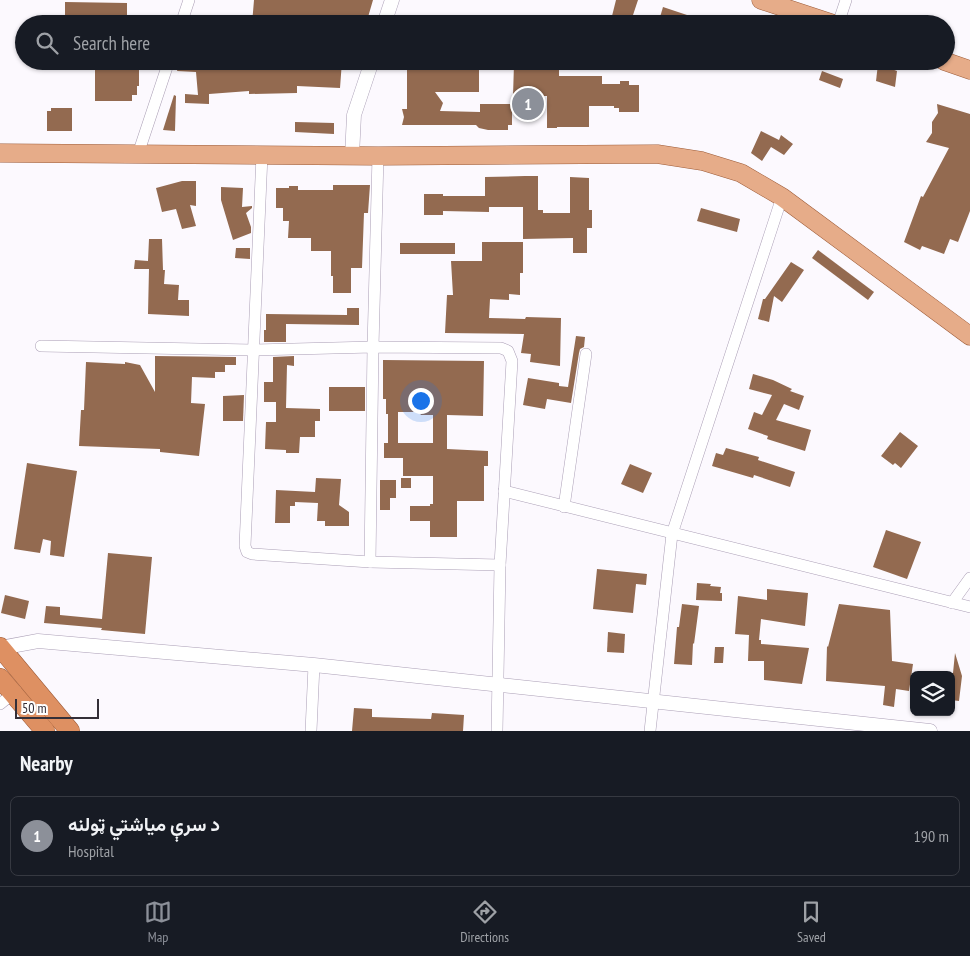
<!DOCTYPE html>
<html lang="en">
<head>
<meta charset="utf-8">
<style>
	:root { --surface:#171b24; --page:#242831; --text:#f1f3f6; --muted:#9ea1a6; --line:#363941; --accent:#8c9099 }
	body { margin:0; font-family:"PT Sans Narrow",Vazirmatn,sans-serif; background:var(--page); color:var(--text) }
	.controls { position:absolute; right:15px; bottom:15px; display:grid; overflow:hidden; border-radius:8px; box-shadow:0 1px 4px #0004 }
	.controls button { width:45px; height:45px; display:grid; place-items:center; padding:0; border:0; border-bottom:1px solid var(--line); background:var(--surface); color:var(--text); font:25px sans-serif }
	.scale { position:absolute; left:15px; bottom:12px; width:84px; box-sizing:border-box; padding-left:5px; border:2px solid #342f38; border-top:0; font-size:14px; line-height:18px; white-space:nowrap; color:#342f38; -webkit-text-stroke:4px #fff; paint-order:stroke }
	.you { position:absolute; left:420px; top:400px; width:18px; height:18px; margin:-12px; border:4px solid #fff; border-radius:50%; background:#1a73e8; box-shadow:0 0 0 8px #1a73e833 }
	.badge { display:grid; place-items:center; width:32px; height:32px; border-radius:50%; background:var(--accent); color:#fff; font-size:16px; font-weight:700 }
	.pin { position:absolute; translate:-50% -50%; border:2px solid #fff; box-shadow:0 1px 5px #0006 }
	.list { margin:0; padding:0; list-style:none }
	h2 { display:flex; justify-content:space-between; align-items:center; height:65px; margin:0; padding:0 20px; font-size:21px }
	h2 small { font-size:16px; font-weight:400; color:var(--muted) }
	.list li { display:grid; grid-template-columns:32px 1fr auto; gap:15px; align-items:center; box-sizing:border-box; height:80px; margin:0 10px 10px; padding:0 10px; border:1px solid var(--line); border-radius:8px }
	.list b { display:block; font-size:19px; white-space:nowrap }
	.list p { margin:0; font-size:16px; white-space:nowrap; color:var(--muted) }
	.list em { font-size:16px; font-style:normal; color:var(--muted) }
	.icon { flex:none; width:28px; height:28px; fill:none; stroke:currentColor; stroke-width:2; stroke-linecap:round; stroke-linejoin:round }
	.map { position:relative; flex:none; width:970px; height:731px; overflow:hidden }
	.search { position:absolute; background:var(--surface); box-shadow:0 1px 4px #0004; left:15px; right:15px; top:15px; height:55px; display:flex; align-items:center; gap:12px; box-sizing:border-box; padding:0 18px; border-radius:28px; color:var(--muted); font-size:19px }
	.sheet { height:155px; background:var(--surface) }
	nav { display:flex; justify-content:space-around; align-items:center; box-sizing:border-box; height:70px; border-top:1px solid var(--line); background:var(--surface); font-size:14px; color:var(--muted) }
	nav a { display:grid; justify-items:center; gap:2px }
	nav .on { color:var(--accent) }
	.map>svg:first-child { display:block }
	.building { fill:#936a50; fill-rule:evenodd }
	.lines { fill:none; stroke-linecap:round; stroke-linejoin:round }
	.minor-casing { stroke:#ab9fb6; stroke-width:12 }
	.tertiary-casing { stroke:#ab9fb6; stroke-width:15 }
	.primary-casing { stroke:#9d5c39; stroke-width:19 }
	.trunk-casing { stroke:#9d5c39; stroke-width:20 }
	.minor { stroke:#fff; stroke-width:11 }
	.tertiary { stroke:#fff; stroke-width:14 }
	.primary { stroke:#e6ac89; stroke-width:18 }
	.trunk { stroke:#de9062; stroke-width:19 }
</style>
</head>
<body>
<div class="map">
<svg width="970" height="731" viewBox="0 0 970 731">
	<rect width="100%" height="100%" fill="#fcf9fe"/>
	<g class="building">
		<polygon points="254,0 373,0 366,24 309,24 299,22 299,24 252,24"/>
		<polygon points="616,0 638,0 630,24 610,24"/>
		<polygon points="65,2 127,3 127,20 104,19 104,21 89,21 88,18 65,18"/>
		<polygon points="663,7 708,22 708,24 658,24"/>
		<polygon points="180,61 219,61 209,66 286,63 286,65 304,65 304,61 342,61 340,88 297,86 297,93 249,94 249,91 209,94 209,104 185,103 185,94 198,95 196,72 177,71"/>
		<polygon points="407,64 419,64 419,67 434,66 443,67 443,69 460,68 479,70 479,92 435,92 443,103 440,111 480,112 480,104 512,104 512,125 508,125 508,130 488,130 479,128 476,125 402,125 404,117 402,109 407,109"/>
		<polygon points="514,64 559,68 559,76 602,76 602,84 620,84 620,81 629,81 629,85 639,85 639,112 619,112 619,108 614,108 614,106 589,106 589,127 557,127 557,128 547,128 547,96 513,96"/>
		<polygon points="878,64 897,71 895,87 876,81"/>
		<polygon points="95,69 139,69 139,86 137,86 137,95 132,95 132,101 95,101"/>
		<polygon points="822,71 843,79 840,88 819,80"/>
		<polygon points="174,95 176,96 175,131 163,130"/>
		<polygon points="937,104 970,114 970,211 958,242 950,239 944,254 922,246 920,250 904,242 921,196 923,197 949,148 926,142 932,133 932,122 938,113"/>
		<polygon points="51,108 72,108 72,131 47,131 47,111 51,111"/>
		<polygon points="295,122 334,123 334,134 295,132"/>
		<polygon points="761,131 779,140 781,135 793,144 784,155 771,147 762,161 751,153"/>
		<polygon points="525,176 538,176 538,210 543,210 543,213 570,213 570,177 589,178 589,210 592,210 592,228 587,228 587,253 573,253 573,238 523,239 523,207 489,207 489,212 443,211 443,215 424,215 424,194 443,194 443,196 485,196 485,177"/>
		<polygon points="182,181 196,181 196,206 190,205 196,226 182,229 176,209 162,212 156,188"/>
		<polygon points="333,185 370,185 368,213 364,213 362,268 351,268 351,293 333,293 333,276 331,276 331,251 311,251 311,238 288,238 289,221 283,221 283,208 276,208 276,188 289,188 289,186 298,186 298,190 333,190"/>
		<polygon points="221,187 243,188 242,207 252,206 252,208 246,213 251,227 251,233 233,240 221,200"/>
		<polygon points="701,208 740,219 737,232 697,221"/>
		<polygon points="149,239 162,239 163,270 165,270 164,284 179,285 178,300 189,300 189,316 148,314 149,269 134,269 135,260 148,261"/>
		<polygon points="482,242 523,242 523,273 520,273 520,295 509,294 509,300 490,299 489,318 525,319 526,317 561,318 560,366 530,362 531,354 521,353 524,334 445,333 447,295 453,295 451,261 482,261"/>
		<rect x="400" y="243" width="55" height="11"/>
		<polygon points="236,248 250,248 250,259 235,258"/>
		<polygon points="818,250 874,292 868,300 812,258"/>
		<polygon points="791,262 804,270 782,302 774,296 769,322 758,319 763,299 765,299"/>
		<polygon points="347,308 359,308 359,325 286,324 286,342 264,342 264,330 266,330 266,314 347,315"/>
		<polygon points="576,336 585,337 584,347 580,349 579,353 571,403 547,399 545,409 523,405 528,378 559,383 559,386 568,387"/>
		<polygon points="155,356 236,357 236,365 225,365 225,372 215,372 215,378 192,377 191,403 205,404 199,456 160,452 160,449 79,446 81,410 84,410 86,362 125,364 125,362 140,365 155,392"/>
		<polygon points="294,356 294,366 287,365 286,408 320,409 320,421 315,421 315,437 300,437 299,453 286,453 286,450 265,449 266,422 276,422 276,402 264,402 264,382 273,382 273,357"/>
		<path d="M 383,360 L 484,361 L 483,416 L 447,415 L 447,449 L 488,451 L 488,466 L 484,466 L 484,501 L 457,501 L 457,537 L 430,537 L 430,521 L 410,521 L 410,506 L 430,506 L 430,504 L 433,504 L 433,476 L 403,476 L 403,458 L 384,458 L 384,443 L 388,443 L 388,414 L 386,414 L 386,399 L 383,399 ZM 398,412 L 419,412 L 421,415 L 433,415 L 433,443 L 398,443 Z"/>
		<polygon points="753,374 773,380 792,389 790,391 804,396 799,410 784,404 776,420 811,430 805,451 767,439 768,436 748,429 754,412 762,415 772,395 749,389"/>
		<rect x="329" y="387" width="36" height="24"/>
		<polygon points="244,395 243,421 223,421 223,396"/>
		<polygon points="900,432 918,446 901,468 895,463 893,465 881,456"/>
		<polygon points="726,448 759,457 758,460 795,472 790,487 754,475 753,478 712,466 716,453 723,455"/>
		<polygon points="27,463 77,471 64,557 50,555 51,541 43,539 40,553 14,549"/>
		<polygon points="630,464 652,473 643,493 621,484"/>
		<polygon points="316,478 341,479 339,505 349,512 349,526 325,526 325,521 317,521 318,503 295,502 295,506 290,506 290,523 275,523 276,490 315,492"/>
		<rect x="401" y="478" width="10" height="10"/>
		<polygon points="380,480 396,480 396,498 390,498 390,510 380,510"/>
		<polygon points="886,530 921,542 907,579 873,567"/>
		<polygon points="108,553 152,557 145,634 101,630 102,628 44,623 46,606 60,607 60,615 102,619"/>
		<polygon points="597,569 647,574 646,585 636,584 633,613 593,609"/>
		<polygon points="697,583 711,584 710,586 721,587 720,593 722,593 722,601 696,600"/>
		<polygon points="767,589 808,593 805,626 761,619 759,640 761,640 761,644 809,648 802,684 764,680 764,661 748,661 749,635 735,634 738,596 767,600"/>
		<polygon points="5,595 29,601 25,619 1,613"/>
		<polygon points="682,604 699,606 694,644 693,643 692,665 674,664 677,627 679,627"/>
		<polygon points="839,604 890,610 892,661 913,664 909,691 896,689 894,707 883,705 885,686 826,681 827,646 828,647"/>
		<polygon points="608,632 625,634 624,653 607,652"/>
		<polygon points="715,647 724,647 723,663 714,663"/>
		<polygon points="955,653 962,676 959,701 951,700 951,673 953,673"/>
		<polygon points="354,708 372,709 372,717 431,719 432,713 464,715 463,731 352,731"/>
	</g>
	<g class="lines">
		<g class="minor-casing">
			<g id="minor">
				<polyline points="181,24 189,0"/>
				<polyline points="838,24 846,0"/>
				<polyline points="138,154 169,61"/>
				<polyline points="262,155 245,546 247,552 252,554 370,562 500,565"/>
				<polyline points="41,346 253,350 373,347 501,348 508,351 512,361 500,565 497,731"/>
				<polyline points="504,491 970,607"/>
				<polyline points="564,507 586,354"/>
				<polyline points="370,562 373,347 378,156"/>
				<polyline points="952,603 970,578"/>
				<polyline points="0,704 16,691"/>
				<polyline points="311,731 314,665"/>
				<polyline points="650,731 672,534 782,197"/>
			</g>
		</g>
		<g class="tertiary-casing">
			<g id="tertiary">
				<polyline points="384,24 392,0"/>
				<polyline points="352,156 354,115 372,61"/>
				<polyline points="0,648 38,641 314,665 930,731"/>
			</g>
		</g>
		<g class="primary-casing">
			<g id="primary">
				<polyline points="761,0 834,24"/>
				<polyline points="944,61 970,70"/>
				<polyline points="0,153 378,156 657,154 702,161 741,173 782,197 970,336"/>
			</g>
		</g>
		<g class="trunk-casing">
			<g id="trunk">
				<polyline points="0,647 70,731"/>
				<polyline points="0,678 45,731"/>
			</g>
		</g>
		<use href="#minor" class="minor"/>
		<use href="#tertiary" class="tertiary"/>
		<use href="#primary" class="primary"/>
		<use href="#trunk" class="trunk"/>
	</g>
</svg>
<div class="controls">
<button><svg class="icon" aria-label="layers" viewBox="0 0 24 24"><path d="M12 4l9 5-9 5-9-5zM3 14l9 5 9-5"/></svg></button>
</div>
<div class="scale">50 m</div>
<div class="you"></div>
<div class="pin badge" style="left:528px;top:104px">1</div>
<div class="search"><svg class="icon" aria-label="search" viewBox="0 0 24 24"><circle cx="10" cy="10" r="6"/><path d="M15 15l6 6"/></svg>Search here</div>
</div>
<section class="sheet">
<h2>Nearby<small></small></h2>
<ul class="list">
<li><span class="badge">1</span><div><b>د سرې مياشتي ټولنه</b><p>Hospital</p></div><em>190 m</em></li>
</ul>
</section>
<nav>
<a class="on"><svg class="icon" aria-label="map" viewBox="0 0 24 24"><path d="M3 6l6-2 6 2 6-2v14l-6 2-6-2-6 2zM9 4v14M15 6v14"/></svg>Map</a>
<a><svg class="icon" aria-label="directions" viewBox="0 0 24 24"><path d="M12 3l9 9-9 9-9-9zM9 14v-3h6M13 9l2 2-2 2"/></svg>Directions</a>
<a><svg class="icon" aria-label="saved" viewBox="0 0 24 24"><path d="M7 4h10v16l-5-4-5 4z"/></svg>Saved</a>
</nav>
</body>
</html>
